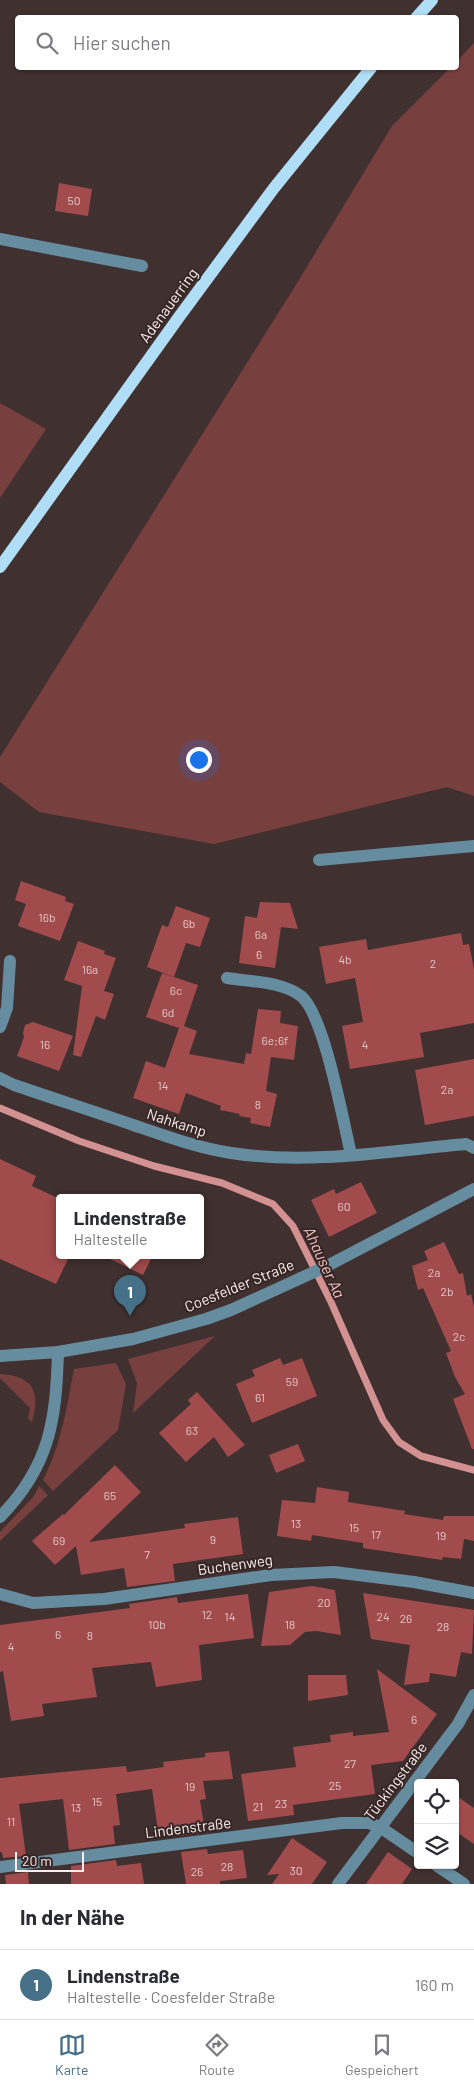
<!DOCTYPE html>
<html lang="de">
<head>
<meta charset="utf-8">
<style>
	:root { --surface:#fff; --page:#f2f2f3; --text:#2b2b33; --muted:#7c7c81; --line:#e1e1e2; --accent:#467088 }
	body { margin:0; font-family:Barlow,sans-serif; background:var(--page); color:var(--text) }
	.controls { position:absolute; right:15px; bottom:15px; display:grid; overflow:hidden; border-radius:5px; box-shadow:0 1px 4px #0004 }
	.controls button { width:45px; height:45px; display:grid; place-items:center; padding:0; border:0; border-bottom:1px solid var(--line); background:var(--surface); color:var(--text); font:25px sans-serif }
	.scale { position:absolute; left:15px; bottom:12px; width:69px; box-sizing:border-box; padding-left:5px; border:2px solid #f8eeed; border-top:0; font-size:14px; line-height:18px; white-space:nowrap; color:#f8eeed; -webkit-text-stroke:4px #362626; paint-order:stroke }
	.you { position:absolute; left:198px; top:759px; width:18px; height:18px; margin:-12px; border:4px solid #fff; border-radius:50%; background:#1a73e8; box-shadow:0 0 0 8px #1a73e833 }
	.badge { display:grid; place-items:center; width:32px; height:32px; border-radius:50%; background:var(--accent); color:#fff; font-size:16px; font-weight:700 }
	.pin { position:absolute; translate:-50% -41px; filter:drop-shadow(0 1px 2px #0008) }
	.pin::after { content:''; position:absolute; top:26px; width:18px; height:15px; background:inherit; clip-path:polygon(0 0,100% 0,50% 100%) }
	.popup { position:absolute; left:56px; top:1194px; width:148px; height:65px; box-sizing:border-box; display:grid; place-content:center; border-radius:5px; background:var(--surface); filter:drop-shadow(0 1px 4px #0005); font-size:16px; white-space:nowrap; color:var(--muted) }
	.popup b { font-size:19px; color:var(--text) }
	.popup::after { content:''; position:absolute; left:50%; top:100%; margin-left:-10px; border:10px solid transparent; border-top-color:var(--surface) }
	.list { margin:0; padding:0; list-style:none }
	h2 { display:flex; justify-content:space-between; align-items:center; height:65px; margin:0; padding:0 20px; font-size:21px }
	h2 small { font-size:16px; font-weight:400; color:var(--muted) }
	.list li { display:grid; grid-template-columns:32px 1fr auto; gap:15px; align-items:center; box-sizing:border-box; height:70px; padding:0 20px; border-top:1px solid var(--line) }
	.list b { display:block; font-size:19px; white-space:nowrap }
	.list p { margin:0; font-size:16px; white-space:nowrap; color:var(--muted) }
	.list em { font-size:16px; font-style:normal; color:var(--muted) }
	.icon { flex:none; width:28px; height:28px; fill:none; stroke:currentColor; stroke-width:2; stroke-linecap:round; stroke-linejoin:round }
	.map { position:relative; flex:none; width:474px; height:1884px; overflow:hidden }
	.search { position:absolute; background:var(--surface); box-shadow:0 1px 4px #0004; left:15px; right:15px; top:15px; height:55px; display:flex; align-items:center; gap:12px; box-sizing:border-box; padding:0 18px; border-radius:5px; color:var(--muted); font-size:19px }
	.sheet { height:135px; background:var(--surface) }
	nav { display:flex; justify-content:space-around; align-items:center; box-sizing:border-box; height:70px; border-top:1px solid var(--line); background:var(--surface); font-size:14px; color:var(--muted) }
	nav a { display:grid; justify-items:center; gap:2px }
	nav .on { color:var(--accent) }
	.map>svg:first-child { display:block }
	.green { fill:#783f3f }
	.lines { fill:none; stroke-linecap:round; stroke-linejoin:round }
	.stream { stroke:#d39191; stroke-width:7 }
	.building { fill:#a14b4c }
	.minor { stroke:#668c9f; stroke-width:12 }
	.major { stroke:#b0def6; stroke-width:12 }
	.labels { text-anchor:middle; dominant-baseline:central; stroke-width:4; stroke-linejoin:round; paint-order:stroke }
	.number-label { font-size:12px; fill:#e2c5c5 }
	.street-label { font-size:15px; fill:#f8eeed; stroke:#362626 }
	.water-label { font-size:16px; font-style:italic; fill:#f3c1bf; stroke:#362626 }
</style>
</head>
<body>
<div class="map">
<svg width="474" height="1884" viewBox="0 0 474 1884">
	<rect width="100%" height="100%" fill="#403030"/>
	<g class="green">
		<polygon points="474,43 474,796 447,787 214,844 39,812 0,782 0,757 294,288 392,126 450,68 456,68 457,61"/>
		<polygon points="0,403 46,429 0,498"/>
		<polygon points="215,1336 133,1413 137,1383 128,1359"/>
		<path d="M 116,1363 L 126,1384 L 118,1430 L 53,1491 L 43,1480 C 61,1446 67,1406 74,1369 Z"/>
		<path d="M 0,1374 C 33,1376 41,1391 32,1422 L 28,1418 L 30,1408 L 0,1378 Z"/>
		<polygon points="39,1486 48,1495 0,1541 0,1532 34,1496"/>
	</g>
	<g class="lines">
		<polyline class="stream" points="0,1108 79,1141 154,1166 222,1183 273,1204 293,1226 331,1302 383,1420 399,1442 421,1456 474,1470"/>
	</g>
	<g class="building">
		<polygon points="59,183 92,189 88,216 55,211"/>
		<polygon points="21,881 66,897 65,901 74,904 60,941 18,926 26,904 15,900"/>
		<polygon points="260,902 290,903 298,929 281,927 275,968 239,963 245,916 257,918"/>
		<polygon points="176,906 210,918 200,947 186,943 174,977 147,967 162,925 168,927"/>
		<polygon points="461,933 463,945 469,944 474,969 474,1023 420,1033 424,1057 350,1069 342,1026 363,1022 355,978 326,984 319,947 366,939 368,950"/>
		<polygon points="78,941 105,951 104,954 116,958 104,991 114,994 105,1020 96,1016 81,1057 73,1055 82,986 64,980"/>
		<polygon points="162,973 198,985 184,1026 197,1031 189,1054 244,1064 246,1053 251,1054 258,1009 281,1011 280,1023 298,1026 294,1060 271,1057 266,1091 277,1094 270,1127 250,1123 251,1118 239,1116 240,1114 220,1110 221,1106 186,1093 179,1114 133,1098 146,1061 165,1068 179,1028 146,1017"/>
		<polygon points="33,1022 73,1036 59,1071 17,1056 24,1037 23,1033 25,1025"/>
		<polygon points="474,1059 474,1116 425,1125 415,1070"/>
		<polygon points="0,1159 36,1176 32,1186 60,1199 60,1255 70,1255 56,1284 0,1259"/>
		<polygon points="361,1182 377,1213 329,1237 311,1200 334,1189 336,1194"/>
		<polygon points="444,1242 459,1274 463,1273 467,1296 471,1294 474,1307 474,1449 472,1449 453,1399 465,1394 455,1377 446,1353 451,1351 423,1288 418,1290 412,1266 428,1260 424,1251"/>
		<polygon points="102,1255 153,1255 143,1275"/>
		<polygon points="280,1358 283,1365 302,1358 317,1396 252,1423 236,1384 255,1376 252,1370"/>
		<polygon points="197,1392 245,1445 228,1457 214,1437 186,1462 159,1433 191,1404 188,1400"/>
		<polygon points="298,1444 305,1461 276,1473 269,1455"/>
		<polygon points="115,1465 141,1492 89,1542 185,1528 184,1524 238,1517 243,1554 173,1564 175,1581 127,1587 124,1568 81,1575 76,1546 55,1565 32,1541 63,1514 64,1515"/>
		<polygon points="317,1487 349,1492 348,1502 405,1511 404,1514 443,1520 444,1516 474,1516 474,1541 464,1539 461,1559 443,1557 442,1560 363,1548 363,1543 312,1535 311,1541 277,1536 282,1500 315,1503"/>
		<polygon points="312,1586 335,1590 341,1635 316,1631 305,1632 290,1645 261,1646 269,1592"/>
		<polygon points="363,1593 474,1610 472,1654 461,1652 456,1677 430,1673 429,1682 404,1685 410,1645 371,1639"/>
		<polygon points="248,1594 254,1638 199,1645 202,1680 156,1687 151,1662 92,1668 97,1697 42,1704 44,1716 11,1721 3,1671 0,1672 0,1625 130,1608 129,1604 177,1597 178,1603"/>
		<polygon points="377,1669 437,1714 403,1761 371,1765 375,1794 293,1805 294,1815 248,1821 241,1774 296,1767 293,1747 331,1742 330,1735 353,1732 353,1736 389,1732"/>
		<polygon points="308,1675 346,1675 348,1695 308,1701"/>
		<polygon points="229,1751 233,1779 203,1781 206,1799 200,1800 205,1832 179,1836 178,1829 158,1831 152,1789 116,1794 120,1825 113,1826 115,1844 69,1850 63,1799 19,1804 26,1856 3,1858 2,1852 0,1852 0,1778 126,1766 127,1772 164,1767 163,1762 205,1757 205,1753"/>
		<polygon points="455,1795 474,1808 474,1844 455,1831"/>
		<polygon points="292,1838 327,1862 312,1884 272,1884 279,1874 267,1875"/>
		<polygon points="207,1849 208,1854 243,1850 247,1878 220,1881 220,1884 186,1884 181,1852"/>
		<polygon points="388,1852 412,1869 402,1884 366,1884"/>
		<polygon points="116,1860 117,1866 141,1863 144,1884 71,1884 71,1866"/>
		<polygon points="28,1872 29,1884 6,1884 5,1875"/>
	</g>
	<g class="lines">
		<g class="minor">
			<polyline points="0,239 142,266"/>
			<polyline points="319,860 474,846"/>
			<path d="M 227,978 C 251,982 281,981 301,996 C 324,1014 343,1121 351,1154"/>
			<polyline points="0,1027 7,1008 10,961"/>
			<path d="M 0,1078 L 14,1085 C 55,1099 96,1112 136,1126 C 168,1137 199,1148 231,1153 C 309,1165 389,1151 466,1144 L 474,1148"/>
			<polyline points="0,1356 58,1352 133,1339 206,1319 231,1310 325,1267 474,1189"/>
			<path d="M 0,1517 C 50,1466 56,1420 58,1352"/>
			<polyline points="0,1594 33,1603 104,1599 271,1575 334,1572 414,1582 474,1593"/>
			<polyline points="436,1865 464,1884"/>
			<polyline points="0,1867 342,1823 369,1823 380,1827 418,1853"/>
			<polyline points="338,1884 458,1724 474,1695"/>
		</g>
		<g class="major">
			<polyline points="416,18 432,0"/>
			<polyline points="0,567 179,317 274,188 371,68"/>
		</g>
	</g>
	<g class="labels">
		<g class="number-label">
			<text x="74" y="200">50</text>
			<text x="47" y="917">16b</text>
			<text x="189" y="923">6b</text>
			<text x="261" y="934">6a</text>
			<text x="259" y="954">6</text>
			<text x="345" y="959">4b</text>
			<text x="433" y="963">2</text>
			<text x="90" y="969">16a</text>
			<text x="176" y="990">6c</text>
			<text x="168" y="1012">6d</text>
			<text x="275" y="1040">6e;6f</text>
			<text x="45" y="1044">16</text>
			<text x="365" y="1044">4</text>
			<text x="163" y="1085">14</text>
			<text x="447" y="1089">2a</text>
			<text x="258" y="1104">8</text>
			<text x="344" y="1206">60</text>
			<text x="434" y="1272">2a</text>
			<text x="447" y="1291">2b</text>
			<text x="459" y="1336">2c</text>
			<text x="292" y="1381">59</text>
			<text x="260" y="1397">61</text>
			<text x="192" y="1430">63</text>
			<text x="110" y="1495">65</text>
			<text x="296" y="1523">13</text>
			<text x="354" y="1527">15</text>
			<text x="376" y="1534">17</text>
			<text x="441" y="1535">19</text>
			<text x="213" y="1539">9</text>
			<text x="59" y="1540">69</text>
			<text x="147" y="1554">7</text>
			<text x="324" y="1602">20</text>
			<text x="207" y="1614">12</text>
			<text x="230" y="1616">14</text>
			<text x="383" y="1616">24</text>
			<text x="406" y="1618">26</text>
			<text x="157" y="1624">10b</text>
			<text x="290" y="1624">18</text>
			<text x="443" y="1626">28</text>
			<text x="58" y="1634">6</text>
			<text x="90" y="1635">8</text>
			<text x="11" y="1646">4</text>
			<text x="414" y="1719">6</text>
			<text x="350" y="1763">27</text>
			<text x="335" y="1785">25</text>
			<text x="190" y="1786">19</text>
			<text x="97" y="1801">15</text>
			<text x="281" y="1803">23</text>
			<text x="258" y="1806">21</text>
			<text x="76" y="1807">13</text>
			<text x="11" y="1821">11</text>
			<text x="227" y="1866">28</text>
			<text x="296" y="1870">30</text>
			<text x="197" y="1871">26</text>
		</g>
		<g class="street-label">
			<text transform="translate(168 305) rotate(-54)">Adenauerring</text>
			<text transform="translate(177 1122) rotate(18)">Nahkamp</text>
			<text transform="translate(239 1285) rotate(-22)">Coesfelder Straße</text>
			<text transform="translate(235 1564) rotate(-8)">Buchenweg</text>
			<text transform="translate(395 1781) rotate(-53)">Tückingstraße</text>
			<text transform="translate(188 1827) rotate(-7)">Lindenstraße</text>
		</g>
		<g class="water-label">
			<text transform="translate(325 1262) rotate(65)">Ahauser Aa</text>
		</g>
	</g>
</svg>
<div class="controls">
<button><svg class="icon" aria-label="locate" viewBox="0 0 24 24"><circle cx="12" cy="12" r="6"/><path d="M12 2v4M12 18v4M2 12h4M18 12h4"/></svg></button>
<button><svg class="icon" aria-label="layers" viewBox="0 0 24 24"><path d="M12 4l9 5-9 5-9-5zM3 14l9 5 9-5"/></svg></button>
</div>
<div class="scale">20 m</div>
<div class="you"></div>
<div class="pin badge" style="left:130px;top:1316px">1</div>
<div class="popup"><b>Lindenstraße</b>Haltestelle</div>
<div class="search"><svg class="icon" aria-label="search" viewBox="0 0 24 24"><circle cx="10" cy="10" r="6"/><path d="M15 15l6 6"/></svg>Hier suchen</div>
</div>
<section class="sheet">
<h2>In der Nähe<small></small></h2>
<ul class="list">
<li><span class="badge">1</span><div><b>Lindenstraße</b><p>Haltestelle · Coesfelder Straße</p></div><em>160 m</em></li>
</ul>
</section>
<nav>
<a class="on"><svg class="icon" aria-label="map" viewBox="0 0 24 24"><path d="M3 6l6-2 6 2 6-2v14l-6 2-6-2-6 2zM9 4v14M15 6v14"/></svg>Karte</a>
<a><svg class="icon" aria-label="directions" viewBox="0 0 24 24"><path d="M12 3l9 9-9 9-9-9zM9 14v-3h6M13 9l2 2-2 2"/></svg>Route</a>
<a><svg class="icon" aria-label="saved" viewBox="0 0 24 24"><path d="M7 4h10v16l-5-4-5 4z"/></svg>Gespeichert</a>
</nav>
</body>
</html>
